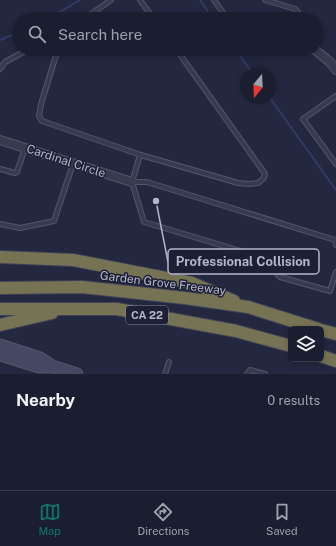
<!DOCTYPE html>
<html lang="en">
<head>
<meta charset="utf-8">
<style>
	:root { --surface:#1a1e30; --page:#272b3c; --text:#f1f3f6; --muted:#9fa2ab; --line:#383c4c; --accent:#0f766e }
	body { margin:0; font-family:"Public Sans",sans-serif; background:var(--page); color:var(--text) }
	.controls { position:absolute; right:12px; bottom:12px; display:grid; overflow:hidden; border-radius:6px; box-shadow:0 2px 6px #0003 }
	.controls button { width:36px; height:36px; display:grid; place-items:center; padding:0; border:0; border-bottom:1px solid var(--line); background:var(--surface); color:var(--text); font:20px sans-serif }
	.compass { position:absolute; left:240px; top:68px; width:36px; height:36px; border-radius:50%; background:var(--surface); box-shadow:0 2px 6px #0003; rotate:198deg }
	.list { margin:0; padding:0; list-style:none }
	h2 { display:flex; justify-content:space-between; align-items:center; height:52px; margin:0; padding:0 16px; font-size:17px }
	h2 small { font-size:13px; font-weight:400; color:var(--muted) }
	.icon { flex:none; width:22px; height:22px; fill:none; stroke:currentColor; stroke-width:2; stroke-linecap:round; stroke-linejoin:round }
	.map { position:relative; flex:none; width:336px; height:374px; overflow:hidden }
	.search { position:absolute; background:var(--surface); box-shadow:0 2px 6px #0003; left:12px; right:12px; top:12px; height:44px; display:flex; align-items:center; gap:10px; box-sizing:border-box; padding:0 14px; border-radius:22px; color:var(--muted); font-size:15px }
	.sheet { height:116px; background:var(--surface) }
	nav { display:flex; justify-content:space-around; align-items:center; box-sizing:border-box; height:56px; border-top:1px solid var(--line); background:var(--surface); font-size:11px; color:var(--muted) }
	nav a { display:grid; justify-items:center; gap:2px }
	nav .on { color:var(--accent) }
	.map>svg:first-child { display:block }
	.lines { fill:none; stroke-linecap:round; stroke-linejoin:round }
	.stream { stroke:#333a64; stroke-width:2 }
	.lane-casing { stroke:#53566a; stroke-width:6 }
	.street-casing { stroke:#53566a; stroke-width:10 }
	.secondary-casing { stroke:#53566a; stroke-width:13 }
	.highway-casing { stroke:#404357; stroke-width:14 }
	.lane { stroke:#383b50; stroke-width:4 }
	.street { stroke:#383b50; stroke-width:8 }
	.secondary { stroke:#454863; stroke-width:11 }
	.highway { stroke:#767254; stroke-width:12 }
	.labels { text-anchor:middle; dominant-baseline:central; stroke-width:3; stroke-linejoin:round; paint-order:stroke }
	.shield { fill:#1d2035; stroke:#87899d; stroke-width:1 }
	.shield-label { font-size:11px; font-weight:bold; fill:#b4b6ca }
	.street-label { font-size:12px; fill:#b4b6ca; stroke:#1d2035 }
	.leader { fill:none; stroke:#b4b6ca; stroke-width:1.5 }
	.callout-dot { fill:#b4b6ca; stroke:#1d2035; stroke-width:1.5 }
	.callout { fill:#1d2035; stroke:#b4b6ca; stroke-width:1.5 }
	.callout-label { font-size:13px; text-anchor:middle; font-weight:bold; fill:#b4b6ca }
</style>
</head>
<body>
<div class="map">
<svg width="336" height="374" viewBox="0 0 336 374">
	<rect width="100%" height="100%" fill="#232840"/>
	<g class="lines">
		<g class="stream">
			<polyline points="200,0 213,19"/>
			<polyline points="48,19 80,0"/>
			<polyline points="0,40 19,32"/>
			<polyline points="235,49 253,74"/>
			<polyline points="270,98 336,190"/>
		</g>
		<g class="lane-casing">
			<g id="lane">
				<polyline points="140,0 154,19"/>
				<polyline points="214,0 226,17 233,19"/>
				<polyline points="265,0 295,9 304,19"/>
				<polyline points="84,19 111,0"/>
				<polyline points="58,49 41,104 39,116 42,121 141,155 238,183 250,184 258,183 264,178 265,174 263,171 176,49"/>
				<polyline points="0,69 5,62 29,49"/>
				<polyline points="336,96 303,119 336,164"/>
				<polyline points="140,155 132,182 144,222 264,258 280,277 330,291 336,272"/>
				<polyline points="0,169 15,173 17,172 25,148"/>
				<polyline points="132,182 147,182 335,240 336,245"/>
				<polyline points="0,224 20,228 54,221 73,164"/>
				<polyline points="165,374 169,362"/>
				<polyline points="247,374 250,370 265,374"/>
			</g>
		</g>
		<g class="street-casing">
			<g id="street">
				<polyline points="314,49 330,62 336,70"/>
				<polyline points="0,140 132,182"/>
			</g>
		</g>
		<g class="secondary-casing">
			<g id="secondary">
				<polyline points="0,345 40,358 54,367"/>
				<polyline points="0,355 39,367 55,367 77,374"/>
			</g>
		</g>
		<g class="highway-casing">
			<g id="highway">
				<polyline points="0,257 73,260 192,283 234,301"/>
				<polyline points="0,288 82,287 185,298 248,307 318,329"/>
				<polyline points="0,309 117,309 236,331 291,346"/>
				<polyline points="0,325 52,313"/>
				<polyline points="321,330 336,334"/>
				<polyline points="321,356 336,361"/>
			</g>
		</g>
		<use href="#lane" class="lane"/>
		<use href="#street" class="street"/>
		<use href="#secondary" class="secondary"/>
		<use href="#highway" class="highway"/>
	</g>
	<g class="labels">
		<rect class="shield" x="126" y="306" width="42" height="18" rx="3"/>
		<g class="shield-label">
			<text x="147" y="315">CA 22</text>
		</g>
		<g class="street-label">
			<text transform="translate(66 161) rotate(18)">Cardinal Circle</text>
			<text transform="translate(163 283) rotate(7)">Garden Grove Freeway</text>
		</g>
	</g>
	<path class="leader" d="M156 201L168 262"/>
	<circle class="callout-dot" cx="156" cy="201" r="4"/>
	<rect class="callout" x="168" y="249" width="151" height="25" rx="4"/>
	<g class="callout-label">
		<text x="243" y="266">Professional Collision</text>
	</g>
</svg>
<div class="controls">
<button><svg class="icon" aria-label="layers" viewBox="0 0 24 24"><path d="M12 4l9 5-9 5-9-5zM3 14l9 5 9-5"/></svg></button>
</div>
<svg class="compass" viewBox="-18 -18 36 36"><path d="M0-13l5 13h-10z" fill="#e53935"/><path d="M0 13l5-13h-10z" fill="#9fa2ab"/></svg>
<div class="search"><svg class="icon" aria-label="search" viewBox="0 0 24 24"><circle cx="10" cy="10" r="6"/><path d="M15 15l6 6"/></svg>Search here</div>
</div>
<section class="sheet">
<h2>Nearby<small>0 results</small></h2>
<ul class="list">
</ul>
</section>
<nav>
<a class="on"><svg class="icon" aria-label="map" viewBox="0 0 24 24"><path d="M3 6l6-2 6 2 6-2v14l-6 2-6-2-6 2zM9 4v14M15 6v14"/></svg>Map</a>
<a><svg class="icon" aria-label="directions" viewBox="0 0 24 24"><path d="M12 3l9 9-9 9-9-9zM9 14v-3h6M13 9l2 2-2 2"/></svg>Directions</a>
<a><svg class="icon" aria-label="saved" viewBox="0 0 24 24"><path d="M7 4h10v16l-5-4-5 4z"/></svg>Saved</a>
</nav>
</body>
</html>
